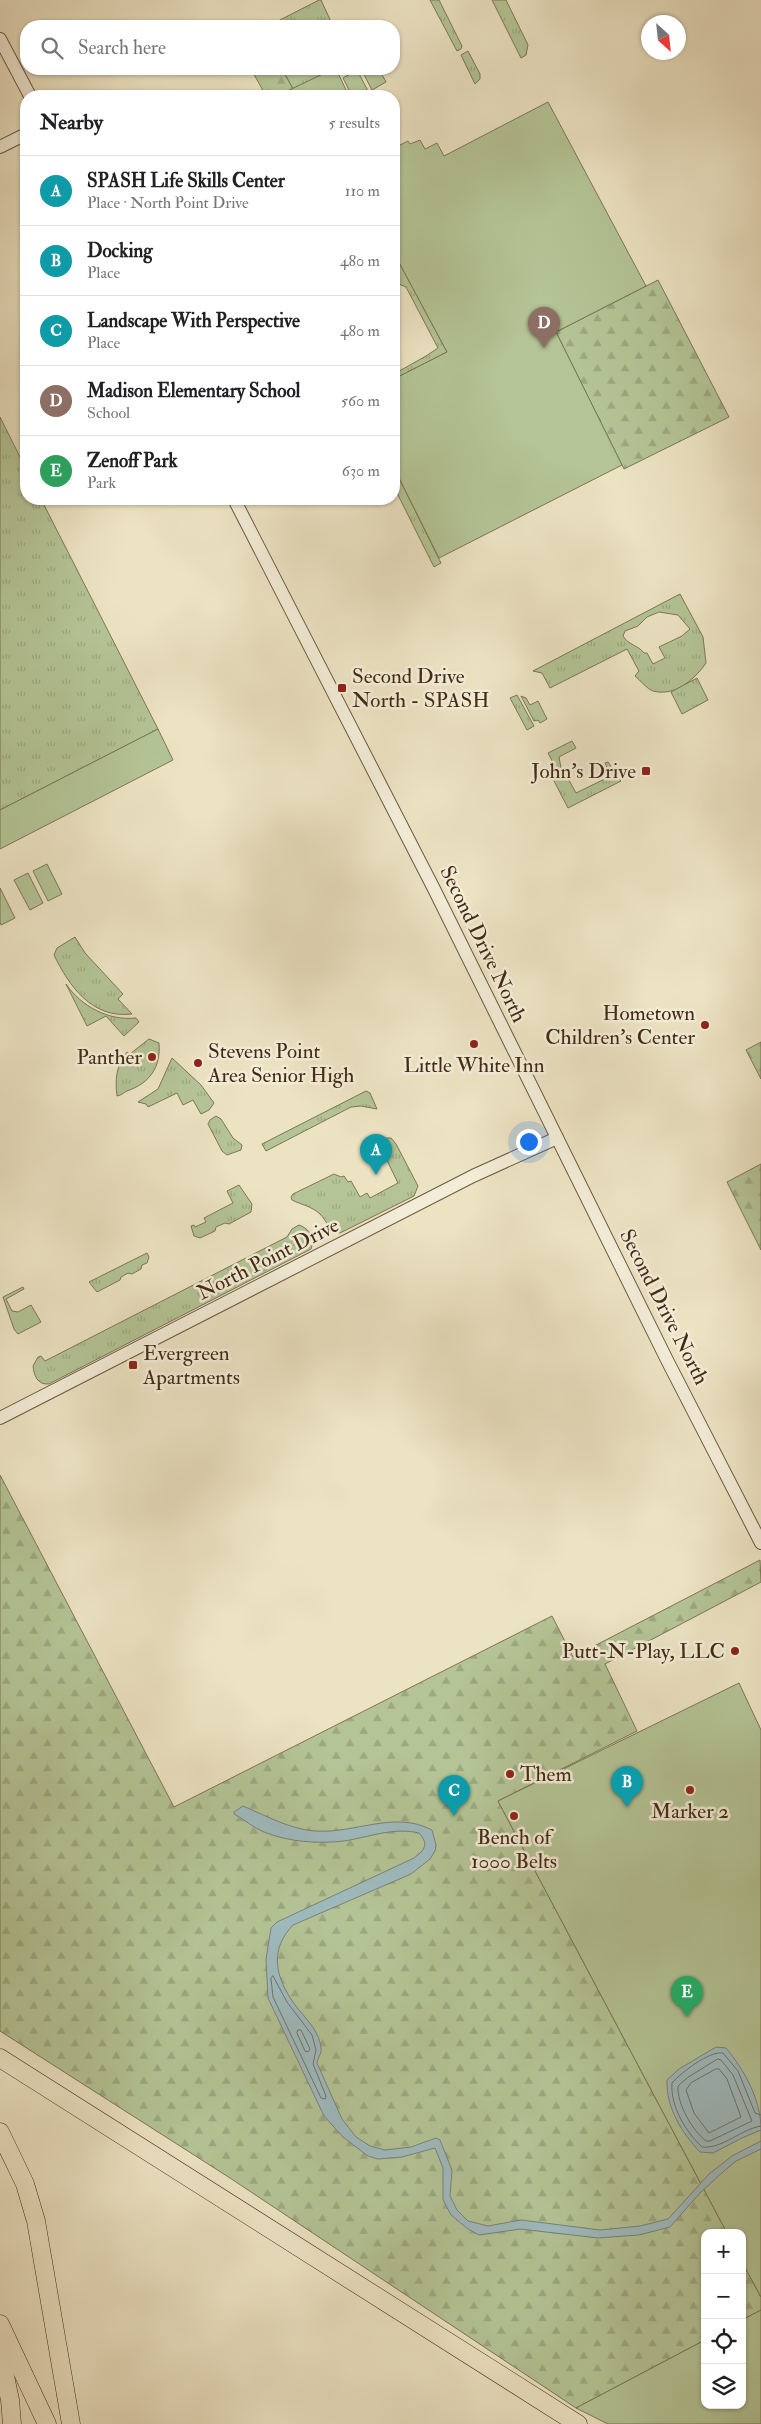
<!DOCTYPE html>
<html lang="en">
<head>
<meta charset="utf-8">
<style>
	:root { --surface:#fff; --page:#f2f2f2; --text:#202124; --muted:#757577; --line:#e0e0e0; --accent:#8f2418 }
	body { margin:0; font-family:"IM FELL Double Pica",serif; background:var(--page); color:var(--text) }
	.controls { position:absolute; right:15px; bottom:15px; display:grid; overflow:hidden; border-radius:10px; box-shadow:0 1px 4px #0004 }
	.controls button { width:45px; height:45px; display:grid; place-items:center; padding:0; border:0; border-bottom:1px solid var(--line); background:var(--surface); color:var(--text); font:25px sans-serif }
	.compass { position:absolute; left:641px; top:15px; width:45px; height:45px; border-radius:50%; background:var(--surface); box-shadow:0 1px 4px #0004; rotate:153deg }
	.you { position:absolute; left:528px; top:1141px; width:18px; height:18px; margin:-12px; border:4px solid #fff; border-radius:50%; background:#1a73e8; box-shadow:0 0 0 8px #1a73e833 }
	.badge { display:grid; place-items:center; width:32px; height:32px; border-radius:50%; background:var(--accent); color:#fff; font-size:16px; font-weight:700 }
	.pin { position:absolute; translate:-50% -41px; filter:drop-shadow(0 1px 2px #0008) }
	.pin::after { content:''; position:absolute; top:26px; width:18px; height:15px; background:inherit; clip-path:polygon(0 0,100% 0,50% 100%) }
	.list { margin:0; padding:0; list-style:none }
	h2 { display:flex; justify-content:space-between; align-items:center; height:65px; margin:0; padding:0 20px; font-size:21px }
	h2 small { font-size:16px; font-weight:400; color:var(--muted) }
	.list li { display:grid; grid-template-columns:32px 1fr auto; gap:15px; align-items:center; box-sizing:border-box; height:70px; padding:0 20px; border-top:1px solid var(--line) }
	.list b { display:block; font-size:19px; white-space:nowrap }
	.list p { margin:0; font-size:16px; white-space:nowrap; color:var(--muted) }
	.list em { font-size:16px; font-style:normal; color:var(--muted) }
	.icon { flex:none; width:28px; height:28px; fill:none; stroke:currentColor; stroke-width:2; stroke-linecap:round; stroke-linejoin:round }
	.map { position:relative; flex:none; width:761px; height:2424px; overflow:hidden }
	.search { position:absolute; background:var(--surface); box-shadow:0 1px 4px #0004; left:20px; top:20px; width:380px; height:55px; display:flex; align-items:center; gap:12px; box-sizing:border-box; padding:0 18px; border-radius:20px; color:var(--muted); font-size:19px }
	.panel { position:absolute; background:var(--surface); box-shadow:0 1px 4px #0004; left:20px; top:90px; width:380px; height:415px; border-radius:20px }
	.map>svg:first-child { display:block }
	.grass { fill:url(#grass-tufts); stroke:#7c7656; fill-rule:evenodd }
	.forest { fill:url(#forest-firs); stroke:#7c7656 }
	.green { fill:#b4c496; stroke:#7c7656 }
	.water { fill:#9fbbbf; stroke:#7a817b }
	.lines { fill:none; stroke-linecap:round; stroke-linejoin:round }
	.shore { stroke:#71726a; stroke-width:1 }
	.minor-casing { stroke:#6d5840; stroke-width:14 }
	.highway-casing { stroke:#432915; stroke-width:19 }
	.minor { stroke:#f3edd8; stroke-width:12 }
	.highway { stroke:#ece3c3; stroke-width:18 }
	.poi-dot { fill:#8f2418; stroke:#f3edd8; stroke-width:2 }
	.labels { text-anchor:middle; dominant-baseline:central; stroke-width:5; stroke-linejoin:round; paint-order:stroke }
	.poi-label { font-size:21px; fill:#432915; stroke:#f3edd8; text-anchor:start }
	.street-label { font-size:21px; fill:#432915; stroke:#f3edd8 }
</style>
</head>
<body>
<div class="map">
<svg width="761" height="2424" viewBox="0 0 761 2424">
	<defs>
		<pattern id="grass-tufts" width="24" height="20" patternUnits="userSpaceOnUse" patternTransform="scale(1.25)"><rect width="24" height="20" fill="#b4c496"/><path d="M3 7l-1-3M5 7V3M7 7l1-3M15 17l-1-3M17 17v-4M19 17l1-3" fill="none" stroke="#9ca880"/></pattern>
		<pattern id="forest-firs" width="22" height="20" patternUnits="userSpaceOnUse" patternTransform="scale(1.25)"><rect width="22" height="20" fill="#b4c496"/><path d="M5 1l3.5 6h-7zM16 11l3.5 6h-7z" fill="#9ca880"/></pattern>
	</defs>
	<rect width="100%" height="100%" fill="#ece3c3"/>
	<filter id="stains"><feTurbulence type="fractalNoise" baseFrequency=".004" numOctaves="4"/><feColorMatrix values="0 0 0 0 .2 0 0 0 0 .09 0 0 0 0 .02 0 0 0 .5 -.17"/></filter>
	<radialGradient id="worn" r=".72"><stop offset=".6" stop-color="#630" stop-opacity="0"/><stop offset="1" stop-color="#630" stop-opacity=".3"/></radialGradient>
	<g class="grass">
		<polygon points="319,0 321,0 333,26 281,26 278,21"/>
		<polygon points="430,0 439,0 462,46 461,49 457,51"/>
		<polygon points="492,0 506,0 528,45 526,55 521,58"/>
		<polygon points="468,51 480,74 480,79 475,84 461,55"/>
		<polygon points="282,69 311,72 333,69 293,89"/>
		<polygon points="394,253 447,352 394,379 394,374 426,356 438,348 406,287 399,284 399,278 394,279"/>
		<polygon points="0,417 26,469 26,499 41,499 158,729 0,810"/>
		<polygon points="394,468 441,563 434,567 394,487"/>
		<path d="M 680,594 L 703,637 L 706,663 C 695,679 675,697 653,691 C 647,689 640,680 635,676 L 639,671 L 627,649 L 550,688 L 542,673 L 533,671 ZM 659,612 L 678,615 L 690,629 L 682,636 L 659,647 L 665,658 L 653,664 L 647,653 L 644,653 C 638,645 628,645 623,636 L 625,631 L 638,626 L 647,617 Z"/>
		<polygon points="697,678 708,700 682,714 671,692"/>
		<polygon points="517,695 534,726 527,730 510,698"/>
		<polygon points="521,696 526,698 530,705 538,701 547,719 540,723 538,720 534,721"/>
		<polygon points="572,741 576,748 559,757 561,768 557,770 548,753"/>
		<polygon points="608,762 621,781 568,808 552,777 564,771 576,793 611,776 605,763"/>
		<path d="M 75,937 L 85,953 L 123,994 L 118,999 L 132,1014 C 92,1019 69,986 54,955 L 57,948 Z"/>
		<path d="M 66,984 C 81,1006 108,1021 136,1018 L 139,1022 L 124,1036 L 106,1016 L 87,1026 Z"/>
		<path d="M 149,1039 L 159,1043 C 161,1067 150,1083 127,1091 C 123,1093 122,1095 117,1096 C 115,1079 116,1066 127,1052 L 130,1054 Z"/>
		<polygon points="172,1058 201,1085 214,1103 209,1110 201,1114 193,1100 183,1105 177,1093 148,1107 146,1104 138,1102 158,1089"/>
		<polygon points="366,1091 370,1093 377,1109 361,1106 351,1107 266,1151 262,1144"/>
		<polygon points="216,1116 221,1119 233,1138 242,1145 241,1150 227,1155 222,1151 208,1124 210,1120"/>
		<path d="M 386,1138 L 391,1138 L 396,1144 L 418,1186 L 414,1196 L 340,1233 C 329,1231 327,1221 320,1214 C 311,1206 302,1205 292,1200 L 291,1197 L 293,1194 L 334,1174 L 341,1177 L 344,1176 L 348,1182 L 351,1181 L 360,1197 L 367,1193 L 370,1198 L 398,1183 L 379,1144 Z"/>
		<polygon points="239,1185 252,1204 251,1212 229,1224 225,1223 216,1227 215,1231 200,1238 194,1236 191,1226 194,1225 195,1227 206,1222 204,1218 233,1203 227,1191"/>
		<path d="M 299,1225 C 310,1229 315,1238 311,1249 L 49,1384 C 37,1385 34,1375 33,1366 L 38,1357 L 41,1356 L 45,1361 L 287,1237 L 292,1229 Z"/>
		<polygon points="147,1253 149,1257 147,1263 142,1265 141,1269 132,1274 128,1273 121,1277 120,1280 97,1292 89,1282"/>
	</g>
	<g class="forest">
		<polygon points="251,69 282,69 293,89 277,96 266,96"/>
		<polygon points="658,280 729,417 624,469 556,332"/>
		<polygon points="761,1042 761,1079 746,1050"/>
		<polygon points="761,1164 761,1250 727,1182"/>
		<polygon points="0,1475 174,1807 552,1616 573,1657 760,1560 761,1582 605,1664 637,1731 498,1801 727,2233 705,2233 705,2340 576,2408 230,2178 0,2031"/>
		<polygon points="742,2262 761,2297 761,2310 742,2320"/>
	</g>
	<g class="green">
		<polygon points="333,69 336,69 349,96 277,96"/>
		<polygon points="361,69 379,69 386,82 372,90"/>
		<polygon points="357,70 368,91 359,96 352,96 343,78"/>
		<polygon points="548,102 646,286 556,332 622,465 439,558 394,468 394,379 447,352 394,253 394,148 408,141 410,144 420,140 425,149 437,143 444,156"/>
		<polygon points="158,729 173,760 0,849 0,810"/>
		<polygon points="47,864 62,894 48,901 33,871"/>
		<polygon points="28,873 43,903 30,910 14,880"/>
		<polygon points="0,888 15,918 1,925 0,922"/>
		<polygon points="23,1287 24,1289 6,1299 12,1311 18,1312 31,1305 41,1322 18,1334 14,1329 3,1297"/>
		<polygon points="739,1683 761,1730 761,2297 742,2262 742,2233 727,2233 498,1801"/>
		<polygon points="761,2310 761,2424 608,2424 576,2408 705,2340 705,2405 742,2405 742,2320"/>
	</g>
	<g class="water">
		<path d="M 243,1806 C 267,1816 289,1829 315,1831 C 355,1834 394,1810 432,1830 L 436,1845 L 435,1851 L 430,1859 L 411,1874 L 293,1925 C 271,1948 274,1973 291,1999 C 301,2015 319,2028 321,2048 C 322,2053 318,2057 317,2063 L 342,2119 L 356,2137 L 370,2146 L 385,2150 L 411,2147 L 436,2138 L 440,2140 L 452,2170 L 450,2196 L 457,2210 L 468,2221 L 488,2226 L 521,2220 L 600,2230 L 640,2226 L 668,2219 L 709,2174 L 732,2156 L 761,2141 L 761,2149 L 736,2161 L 724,2171 L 700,2193 L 670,2227 L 639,2235 L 598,2238 L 520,2229 L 479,2235 L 468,2229 L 451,2215 L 443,2200 L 443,2168 L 435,2148 L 402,2157 L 378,2159 L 368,2156 L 343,2137 L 324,2116 L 268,1998 L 266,1959 L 271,1928 L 277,1922 L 414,1858 C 425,1850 429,1844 419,1833 C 393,1827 370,1837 344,1841 C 319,1844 288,1842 264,1832 C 254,1828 245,1820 234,1814 L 234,1812 Z"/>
		<path d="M 716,2047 L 726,2048 C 745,2071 761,2100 761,2130 L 742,2138 L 713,2153 L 700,2152 C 682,2133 666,2108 667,2080 L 679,2069 Z"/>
	</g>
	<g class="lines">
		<g class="shore">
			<polygon points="273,1976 287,2002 312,2035 316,2050 313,2064 326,2096 325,2099 321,2098 273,1997 271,1979"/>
			<polygon points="298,2030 301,2030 310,2049 308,2052 305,2051 297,2033"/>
			<path d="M 718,2059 L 721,2060 L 733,2075 L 752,2121 L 710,2141 L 706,2141 C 692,2130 677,2104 678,2086 L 687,2078 Z"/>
			<polygon points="716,2069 719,2069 727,2079 741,2117 709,2133 694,2113 686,2090 691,2083"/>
			<path d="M 761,2115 L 755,2113 L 738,2071 L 723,2053 C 709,2051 682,2072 672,2083 C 670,2106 686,2132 702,2147 C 723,2149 741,2129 761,2126"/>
		</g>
		<g class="minor-casing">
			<g id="minor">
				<polyline points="0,39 30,96"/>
				<polyline points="0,147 22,136"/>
				<polyline points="234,499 434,889 667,1360 761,1543"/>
				<polyline points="0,1418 473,1176 557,1138"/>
			</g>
		</g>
		<g class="highway-casing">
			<g id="highway">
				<polyline points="0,2058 578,2424"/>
				<polyline points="0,2132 25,2184 36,2221 71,2424"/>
				<polyline points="0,2324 47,2424"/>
				<polyline points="0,2352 10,2400 12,2424"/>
			</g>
		</g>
		<use href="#minor" class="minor"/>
		<use href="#highway" class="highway"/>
	</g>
	<g class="poi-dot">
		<rect x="337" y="683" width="10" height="10" rx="2.5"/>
		<rect x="641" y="766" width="10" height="10" rx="2.5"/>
		<circle cx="705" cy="1025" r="5"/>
		<circle cx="474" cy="1044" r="5"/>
		<circle cx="152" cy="1057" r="5"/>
		<circle cx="198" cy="1063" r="5"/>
		<rect x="128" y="1360" width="10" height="10" rx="2.5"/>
		<circle cx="735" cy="1651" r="5"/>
		<circle cx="510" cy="1774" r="5"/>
		<circle cx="690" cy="1790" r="5"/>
		<circle cx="514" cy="1816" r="5"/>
	</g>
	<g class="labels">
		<g class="poi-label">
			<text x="352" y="676">Second Drive<tspan x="352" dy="24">North - SPASH</tspan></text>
			<text x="636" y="771" text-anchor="end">John’s Drive</text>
			<text x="695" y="1013" text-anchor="end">Hometown<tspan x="695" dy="24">Children's Center</tspan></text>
			<text x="208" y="1051">Stevens Point<tspan x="208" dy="24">Area Senior High</tspan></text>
			<text x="142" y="1057" text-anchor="end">Panther</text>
			<text x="474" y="1065" text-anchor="middle">Little White Inn</text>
			<text x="143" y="1353">Evergreen<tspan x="143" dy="24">Apartments</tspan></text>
			<text x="725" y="1651" text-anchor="end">Putt-N-Play, LLC</text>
			<text x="520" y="1774">Them</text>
			<text x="690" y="1811" text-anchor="middle">Marker 2</text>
			<text x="514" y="1837" text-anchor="middle">Bench of<tspan x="514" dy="24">1000 Belts</tspan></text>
		</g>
		<g class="street-label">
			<text transform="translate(483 944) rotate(64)">Second Drive North</text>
			<text transform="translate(268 1259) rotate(-27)">North Point Drive</text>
			<text transform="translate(664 1307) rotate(63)">Second Drive North</text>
		</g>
	</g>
	<rect width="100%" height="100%" filter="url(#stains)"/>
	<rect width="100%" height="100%" fill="url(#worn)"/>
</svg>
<div class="controls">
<button>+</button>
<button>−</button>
<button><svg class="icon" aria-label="locate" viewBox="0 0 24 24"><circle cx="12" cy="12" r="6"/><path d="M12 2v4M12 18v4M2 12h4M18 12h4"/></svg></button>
<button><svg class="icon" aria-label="layers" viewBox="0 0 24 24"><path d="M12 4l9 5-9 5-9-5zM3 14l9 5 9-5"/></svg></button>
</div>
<svg class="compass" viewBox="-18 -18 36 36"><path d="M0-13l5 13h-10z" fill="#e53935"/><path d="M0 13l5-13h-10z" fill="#757577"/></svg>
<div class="you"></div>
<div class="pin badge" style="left:376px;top:1175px;background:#0f9aa8">A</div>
<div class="pin badge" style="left:627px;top:1807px;background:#0f9aa8">B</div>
<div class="pin badge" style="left:454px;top:1816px;background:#0f9aa8">C</div>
<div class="pin badge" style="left:544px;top:348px;background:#8d6e63">D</div>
<div class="pin badge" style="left:687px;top:2017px;background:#2e9e5b">E</div>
<div class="search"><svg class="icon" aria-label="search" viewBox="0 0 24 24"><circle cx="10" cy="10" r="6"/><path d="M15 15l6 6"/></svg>Search here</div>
<section class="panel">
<h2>Nearby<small>5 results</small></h2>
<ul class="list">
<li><span class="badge" style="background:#0f9aa8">A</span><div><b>SPASH Life Skills Center</b><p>Place · North Point Drive</p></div><em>110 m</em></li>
<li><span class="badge" style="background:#0f9aa8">B</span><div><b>Docking</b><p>Place</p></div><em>480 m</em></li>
<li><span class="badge" style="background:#0f9aa8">C</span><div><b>Landscape With Perspective</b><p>Place</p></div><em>480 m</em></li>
<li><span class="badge" style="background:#8d6e63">D</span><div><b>Madison Elementary School</b><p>School</p></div><em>560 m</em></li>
<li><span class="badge" style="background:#2e9e5b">E</span><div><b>Zenoff Park</b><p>Park</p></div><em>630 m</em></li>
</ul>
</section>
</div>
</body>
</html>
